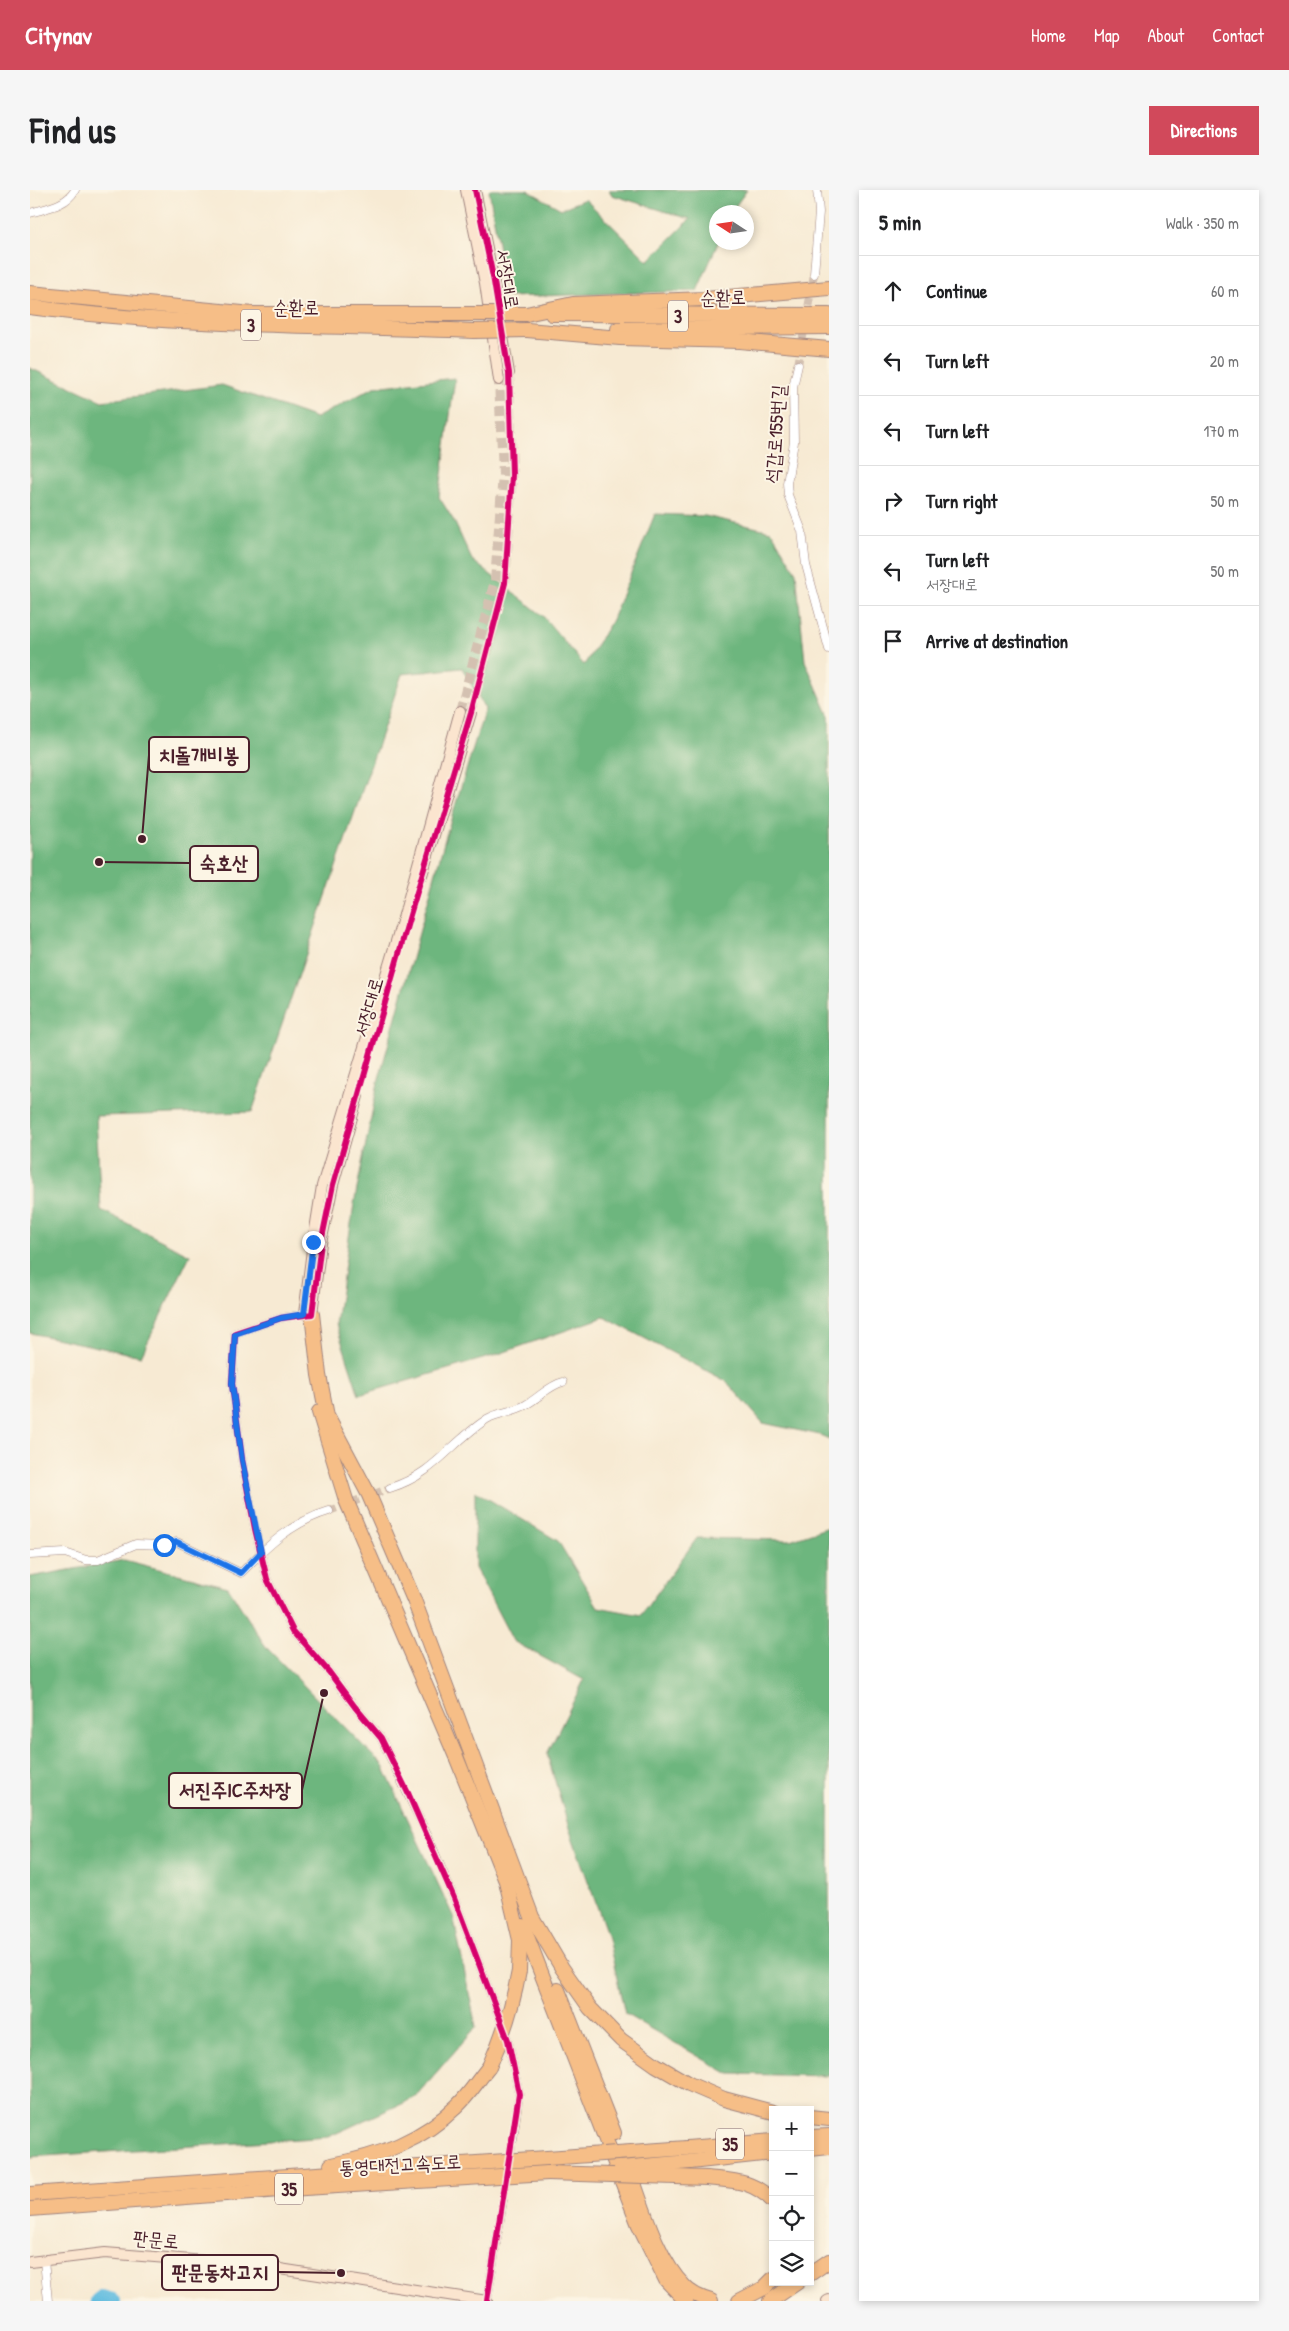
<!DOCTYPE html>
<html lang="en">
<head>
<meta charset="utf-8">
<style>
	:root { --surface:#fff; --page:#f6f6f6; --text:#202124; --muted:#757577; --line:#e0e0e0; --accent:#d1495b }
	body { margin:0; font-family:"Patrick Hand","Poor Story",sans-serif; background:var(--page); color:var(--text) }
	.controls { position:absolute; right:15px; bottom:15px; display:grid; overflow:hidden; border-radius:0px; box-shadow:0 2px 8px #0003 }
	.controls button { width:45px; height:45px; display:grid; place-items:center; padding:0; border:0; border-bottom:1px solid var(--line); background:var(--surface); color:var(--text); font:25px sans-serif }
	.compass { position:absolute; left:679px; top:15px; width:45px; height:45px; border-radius:50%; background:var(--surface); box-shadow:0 2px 8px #0003; rotate:282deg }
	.stop { position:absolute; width:15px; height:15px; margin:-11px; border:4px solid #1a73e8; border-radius:50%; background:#fff }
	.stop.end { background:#1a73e8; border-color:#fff; box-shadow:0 1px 5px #0008 }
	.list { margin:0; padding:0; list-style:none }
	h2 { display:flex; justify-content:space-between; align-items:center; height:65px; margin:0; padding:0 20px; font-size:21px }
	h2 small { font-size:16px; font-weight:400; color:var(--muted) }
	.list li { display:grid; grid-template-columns:32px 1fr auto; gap:15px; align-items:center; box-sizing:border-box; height:70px; padding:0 20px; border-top:1px solid var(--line) }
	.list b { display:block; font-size:19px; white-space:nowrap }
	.list p { margin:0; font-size:16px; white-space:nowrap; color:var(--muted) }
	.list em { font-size:16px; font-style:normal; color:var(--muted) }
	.icon { flex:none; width:28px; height:28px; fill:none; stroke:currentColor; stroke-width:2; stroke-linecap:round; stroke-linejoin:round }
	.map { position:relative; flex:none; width:799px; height:2111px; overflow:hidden; border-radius:0px }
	header { display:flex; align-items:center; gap:30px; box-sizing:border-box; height:70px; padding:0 25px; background:var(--accent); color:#fff }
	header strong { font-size:24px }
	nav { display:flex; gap:28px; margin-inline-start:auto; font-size:18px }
	.intro { display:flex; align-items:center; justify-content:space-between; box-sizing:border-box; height:120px; padding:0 30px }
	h1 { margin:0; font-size:35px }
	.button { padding:12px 22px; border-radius:0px; background:var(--accent); color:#fff; font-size:18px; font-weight:700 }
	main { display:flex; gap:30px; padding:0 30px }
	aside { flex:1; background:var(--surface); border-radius:0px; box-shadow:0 2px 8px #0003 }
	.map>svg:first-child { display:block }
	.forest { fill:#6db67e; stroke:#5c6a54 }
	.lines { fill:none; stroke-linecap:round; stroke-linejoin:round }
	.river { stroke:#61bcdf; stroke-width:16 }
	.street-tunnel { stroke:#d4c1b1; stroke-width:8; stroke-dasharray:8 4; stroke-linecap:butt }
	.secondary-tunnel { stroke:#d4c1b1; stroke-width:10; stroke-dasharray:10 5; stroke-linecap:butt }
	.street-casing { stroke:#a0847f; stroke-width:9 }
	.secondary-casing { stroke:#a0847f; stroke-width:12 }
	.highway-casing { stroke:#a0847f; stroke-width:16 }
	.street { stroke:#fff; stroke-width:8 }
	.secondary { stroke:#fbe5cf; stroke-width:10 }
	.highway { stroke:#f6be87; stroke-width:14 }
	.highway-bridge-casing { stroke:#a0847f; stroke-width:16; stroke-linecap:butt }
	.highway-bridge { stroke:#f6be87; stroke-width:14 }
	.cycleway-casing { stroke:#fcf5e5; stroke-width:9 }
	.cycleway { stroke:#d6006c; stroke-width:6 }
	.route { stroke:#1a73e8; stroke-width:6 }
	.labels { text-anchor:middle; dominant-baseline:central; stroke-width:4; stroke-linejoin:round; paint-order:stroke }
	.shield { fill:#fcf5e5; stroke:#7f5f63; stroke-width:1 }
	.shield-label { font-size:18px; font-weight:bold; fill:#4a1f2b }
	.street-label { font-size:19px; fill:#4a1f2b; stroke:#fcf5e5 }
	.leader { fill:none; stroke:#4a1f2b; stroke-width:2 }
	.callout-dot { fill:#4a1f2b; stroke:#fcf5e5; stroke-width:2 }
	.callout { fill:#fcf5e5; stroke:#4a1f2b; stroke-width:2 }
	.callout-label { font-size:20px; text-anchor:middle; font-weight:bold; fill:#4a1f2b }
</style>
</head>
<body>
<header>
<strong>Citynav</strong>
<nav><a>Home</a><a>Map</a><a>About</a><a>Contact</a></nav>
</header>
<div class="intro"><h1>Find us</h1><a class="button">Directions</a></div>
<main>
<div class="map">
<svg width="799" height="2111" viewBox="0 0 799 2111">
	<rect width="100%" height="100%" fill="#fcf5e5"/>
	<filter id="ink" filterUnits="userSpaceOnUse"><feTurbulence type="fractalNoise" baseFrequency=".02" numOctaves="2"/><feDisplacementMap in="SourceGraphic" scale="10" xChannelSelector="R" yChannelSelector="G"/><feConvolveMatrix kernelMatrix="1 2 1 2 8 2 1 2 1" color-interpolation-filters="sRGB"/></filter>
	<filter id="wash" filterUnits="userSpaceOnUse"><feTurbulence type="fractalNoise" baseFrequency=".0096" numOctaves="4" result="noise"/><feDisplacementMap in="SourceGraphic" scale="20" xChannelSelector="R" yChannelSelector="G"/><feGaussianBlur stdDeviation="1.12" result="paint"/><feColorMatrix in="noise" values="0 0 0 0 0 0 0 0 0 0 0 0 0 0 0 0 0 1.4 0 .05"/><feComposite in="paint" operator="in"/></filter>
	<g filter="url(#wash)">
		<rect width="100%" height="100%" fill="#f7ead3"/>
		<g class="forest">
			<polygon points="459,0 497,0 531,19 555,9 618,71 660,29 582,5 579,0 717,0 701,22 686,22 688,53 667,101 477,107"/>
			<polygon points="0,178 72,211 192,195 286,228 344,197 425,188 409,307 424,331 442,370 512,425 554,475 581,432 625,324 675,326 741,341 766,382 775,471 799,526 799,1249 790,1245 733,1233 696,1191 574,1127 463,1166 329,1205 306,1134 324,1014 348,892 415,649 455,519 432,478 372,484 222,922 66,926 71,1020 160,1065 111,1166 0,1143"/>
			<polygon points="445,1301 528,1351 568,1417 611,1425 667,1348 760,1350 799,1337 799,1886 699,1884 595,1824 577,1744 539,1638 517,1564 554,1490 483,1451 445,1378"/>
			<polygon points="94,1370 198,1397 236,1457 353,1576 423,1726 446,1837 384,1908 298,1947 0,1967 0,1387"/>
		</g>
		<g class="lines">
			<polyline class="river" points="68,2111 72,2108 83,2111"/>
		</g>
	</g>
	<g filter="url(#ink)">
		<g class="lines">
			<g class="street-tunnel">
				<polyline points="768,175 784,84"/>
				<polyline points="299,1321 360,1298"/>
				<polyline points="473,2010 483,1950"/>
			</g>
			<g class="secondary-tunnel">
				<polyline points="430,521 465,391 473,284 469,190"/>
				<polyline points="441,523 475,393 482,285 479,183"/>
			</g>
			<g class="street-casing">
				<g id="street">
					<path d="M 0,23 C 16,18 36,16 45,0"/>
					<polyline points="784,84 789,22 787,0"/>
					<polyline points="768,175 763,197 764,252 757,293 758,305 772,341 776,375 799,459"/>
					<polyline points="278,1124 251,1128 205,1143 202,1194 212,1270 225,1339 237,1389 263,1441 299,1482 325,1517 351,1548 399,1649 424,1708 478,1850 489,1904 483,1950"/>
					<path d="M 360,1298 C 405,1284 420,1253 457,1229 C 469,1222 485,1222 497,1214 C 510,1207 518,1196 533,1192"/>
					<path d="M 0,1365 L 35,1363 L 56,1370 L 68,1370 L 106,1354 L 134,1355 L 147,1352 L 211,1383 C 237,1356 262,1332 299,1321"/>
					<polyline points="14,2070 18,2111"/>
					<polyline points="457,2111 473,2010"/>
				</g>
			</g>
			<g class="secondary-casing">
				<g id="secondary">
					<polyline points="436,0 455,93 469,190"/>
					<polyline points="445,0 464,92 479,183"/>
					<polyline points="392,685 441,523"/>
					<polyline points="274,1124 283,1052 292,996 374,725 430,521"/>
					<polyline points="282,1124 291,1053 303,995 328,906"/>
					<polyline points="0,2072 75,2063 224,2075 457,2111"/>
					<polyline points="797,2111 799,2110"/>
				</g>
			</g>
			<g class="highway-casing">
				<g id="highway">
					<polyline points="0,103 223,124 440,124"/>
					<path d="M 0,117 C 147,137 295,135 443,141"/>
					<polyline points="496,124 543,114 675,109 799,98"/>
					<polyline points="522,124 799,125"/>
					<polyline points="588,139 799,137"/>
					<polyline points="497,140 590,148 709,151 799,159"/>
					<polyline points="282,1124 289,1185 297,1226 339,1305 384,1410 502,1727 532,1778 560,1818 591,1850 626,1875 659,1894 694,1909 743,1922"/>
					<polyline points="289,1222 316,1310 427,1569 476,1691 490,1750 489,1781"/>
					<polyline points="493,1736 609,2035 636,2090 656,2111"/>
					<polyline points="528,1800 584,1943"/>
					<polyline points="780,1927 799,1929"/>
					<polyline points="780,1947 799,1946"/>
					<polyline points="657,1958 743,1951"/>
					<polyline points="780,1959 799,1957"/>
					<polyline points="660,1972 743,1963"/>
					<path d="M 301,1975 C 349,1966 392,1951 427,1916 C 439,1905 448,1890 459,1877"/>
					<path d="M 598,1977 C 612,2013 626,2068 654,2096 C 661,2104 671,2108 681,2111"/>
					<path d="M 677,1988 C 704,1991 722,1990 743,2011"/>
					<polyline points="0,2004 517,1968"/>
					<polyline points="0,2019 275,1998 518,1983"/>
					<polyline points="780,2084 799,2071"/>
					<polyline points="709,2111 734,2098 743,2089"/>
					<polyline points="740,2111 768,2092"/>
				</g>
			</g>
			<use href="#street" class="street"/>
			<use href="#secondary" class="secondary"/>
			<use href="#highway" class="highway"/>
			<g class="highway-bridge-casing">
				<g id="highway-bridge">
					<polyline points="440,124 496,124"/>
					<polyline points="443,141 497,140"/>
					<path d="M 459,1877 C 473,1846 483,1815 489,1781"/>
					<polyline points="517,1968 657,1958"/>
					<polyline points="591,1978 660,1972"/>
					<polyline points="518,1983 677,1988"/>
				</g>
			</g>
			<use href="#highway-bridge" class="highway-bridge"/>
			<g class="cycleway-casing">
				<polyline id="cycleway" points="445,0 464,92 479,183 482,285 475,393 441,523 380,725 303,995 291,1053 282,1124 251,1128 205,1143 202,1194 212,1270 225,1339 237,1389 263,1441 299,1482 325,1517 351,1548 378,1603 424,1708 478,1850 489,1904 457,2111"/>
			</g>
			<use href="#cycleway" class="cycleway"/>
		</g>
	</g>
	<g class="lines" filter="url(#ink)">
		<polyline class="route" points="134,1355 147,1352 211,1383 231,1362 212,1270 202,1194 205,1144 251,1128 274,1124 283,1052"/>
	</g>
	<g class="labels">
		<g class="shield">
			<rect x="638" y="110.5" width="20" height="31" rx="4"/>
			<rect x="211" y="119.5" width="20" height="31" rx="4"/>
			<rect x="686" y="1938.5" width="28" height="31" rx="4"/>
			<rect x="245" y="1983.5" width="28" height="31" rx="4"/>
		</g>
		<g class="shield-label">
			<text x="648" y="126">3</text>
			<text x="221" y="135">3</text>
			<text x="700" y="1954">35</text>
			<text x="259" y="1999">35</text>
		</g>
		<g class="street-label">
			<text transform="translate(478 89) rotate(80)">서장대로</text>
			<text transform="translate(693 107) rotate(-1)">순환로</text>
			<text x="266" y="117">순환로</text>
			<text transform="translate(745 244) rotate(-86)">석갑로155번길</text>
			<text transform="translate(338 817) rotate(-74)">서장대로</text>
			<text transform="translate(370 1974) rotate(-3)">통영대전고속도로</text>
			<text transform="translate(126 2049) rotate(5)">판문로</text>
		</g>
	</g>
	<path class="leader" d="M112 649L119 565M69 672L160 673M294 1503L272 1600M311 2083L248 2082"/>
	<g class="callout-dot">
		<circle cx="112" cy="649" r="5"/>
		<circle cx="69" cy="672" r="5"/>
		<circle cx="294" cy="1503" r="5"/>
		<circle cx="311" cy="2083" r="5"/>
	</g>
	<g class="callout">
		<rect x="119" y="547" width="100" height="35" rx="5"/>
		<rect x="160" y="656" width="68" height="35" rx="5"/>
		<rect x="139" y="1583" width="133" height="35" rx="5"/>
		<rect x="132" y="2065" width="116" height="35" rx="5"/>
	</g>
	<g class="callout-label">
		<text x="169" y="572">치돌개비봉</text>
		<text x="194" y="680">숙호산</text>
		<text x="205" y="1607">서진주IC주차장</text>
		<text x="190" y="2089">판문동차고지</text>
	</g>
</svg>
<div class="controls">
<button>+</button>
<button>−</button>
<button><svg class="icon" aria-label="locate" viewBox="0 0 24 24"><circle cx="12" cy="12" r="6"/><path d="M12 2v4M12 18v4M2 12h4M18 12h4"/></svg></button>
<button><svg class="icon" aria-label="layers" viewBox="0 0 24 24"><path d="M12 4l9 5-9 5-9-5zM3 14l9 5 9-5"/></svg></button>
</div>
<svg class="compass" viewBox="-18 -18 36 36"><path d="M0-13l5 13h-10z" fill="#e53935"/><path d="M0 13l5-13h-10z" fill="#757577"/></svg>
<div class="stop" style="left:134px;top:1355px"></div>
<div class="stop end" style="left:283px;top:1052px"></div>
</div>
<aside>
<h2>5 min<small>Walk · 350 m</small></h2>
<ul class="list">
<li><svg class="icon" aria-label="ahead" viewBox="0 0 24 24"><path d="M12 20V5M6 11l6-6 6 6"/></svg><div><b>Continue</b></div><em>60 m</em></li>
<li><svg class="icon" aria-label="left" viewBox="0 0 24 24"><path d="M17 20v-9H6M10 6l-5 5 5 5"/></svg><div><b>Turn left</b></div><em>20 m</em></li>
<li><svg class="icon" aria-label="left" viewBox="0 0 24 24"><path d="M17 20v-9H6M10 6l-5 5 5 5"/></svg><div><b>Turn left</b></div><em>170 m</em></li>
<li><svg class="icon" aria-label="right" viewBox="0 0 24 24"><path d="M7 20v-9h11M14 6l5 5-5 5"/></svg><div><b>Turn right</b></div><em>50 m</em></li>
<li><svg class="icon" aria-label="left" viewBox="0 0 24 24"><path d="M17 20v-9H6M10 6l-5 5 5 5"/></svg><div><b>Turn left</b><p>서장대로</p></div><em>50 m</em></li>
<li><svg class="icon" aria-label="arrive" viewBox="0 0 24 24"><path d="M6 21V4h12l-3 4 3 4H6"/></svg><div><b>Arrive at destination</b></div></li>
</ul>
</aside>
</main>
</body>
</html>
